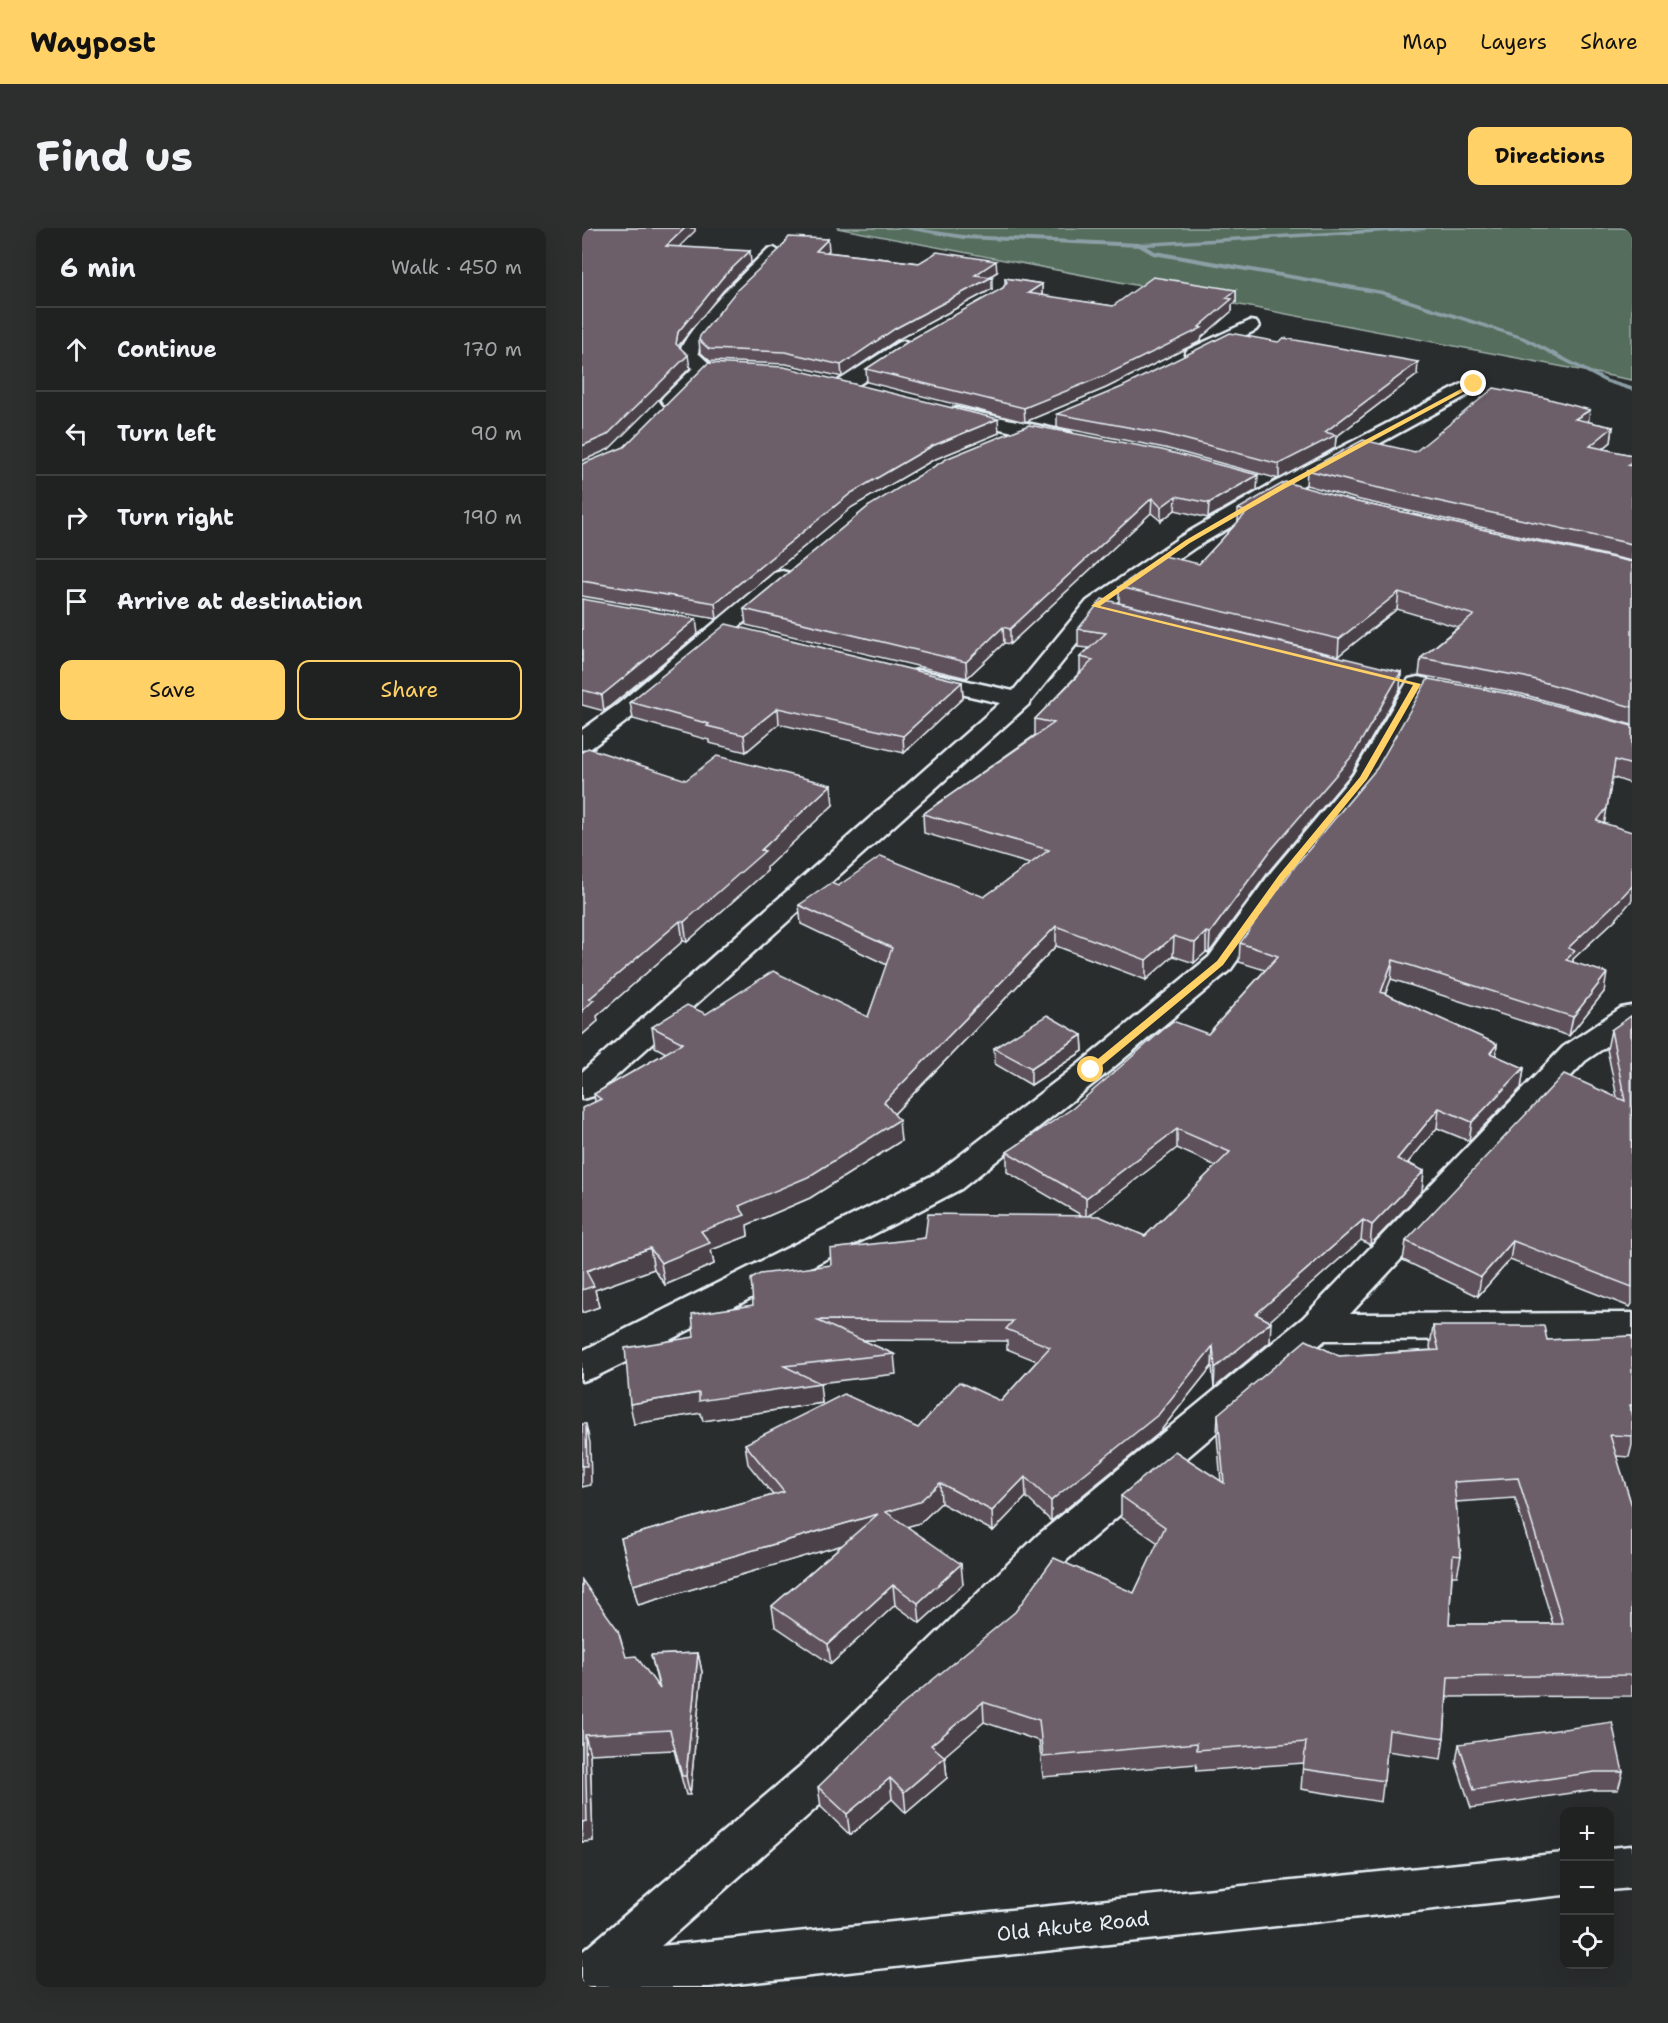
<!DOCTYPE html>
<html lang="en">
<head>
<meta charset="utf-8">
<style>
	:root { --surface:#202222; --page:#2d2f2f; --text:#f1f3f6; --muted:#a2a4a5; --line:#3d3f40; --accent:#ffd166 }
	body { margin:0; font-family:"Shantell Sans",sans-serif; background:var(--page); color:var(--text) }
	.controls { position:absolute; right:18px; bottom:18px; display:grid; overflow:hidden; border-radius:12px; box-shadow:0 6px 24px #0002 }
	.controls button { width:54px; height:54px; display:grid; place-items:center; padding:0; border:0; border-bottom:2px solid var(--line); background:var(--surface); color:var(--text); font:30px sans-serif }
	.stop { position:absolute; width:18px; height:18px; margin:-14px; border:4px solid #ffd166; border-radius:50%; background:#fff }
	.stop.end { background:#ffd166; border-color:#fff; box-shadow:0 2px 6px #0008 }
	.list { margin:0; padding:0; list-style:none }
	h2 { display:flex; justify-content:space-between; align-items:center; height:78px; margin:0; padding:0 24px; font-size:26px }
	h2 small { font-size:20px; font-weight:400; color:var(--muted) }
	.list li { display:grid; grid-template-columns:39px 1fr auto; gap:18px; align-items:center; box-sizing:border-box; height:84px; padding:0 24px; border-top:2px solid var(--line) }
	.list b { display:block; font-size:22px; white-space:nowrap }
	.list em { font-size:20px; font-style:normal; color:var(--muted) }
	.actions { display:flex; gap:12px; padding:18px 24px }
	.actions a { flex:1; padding:14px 0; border:2px solid var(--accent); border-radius:12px; text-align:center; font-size:21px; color:var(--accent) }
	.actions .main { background:var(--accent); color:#111 }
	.icon { flex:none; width:33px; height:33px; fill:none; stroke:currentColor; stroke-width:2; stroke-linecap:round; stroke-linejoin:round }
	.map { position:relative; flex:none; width:1050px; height:1759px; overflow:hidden; border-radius:12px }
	header { display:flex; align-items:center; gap:36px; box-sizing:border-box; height:84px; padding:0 30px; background:var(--accent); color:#111 }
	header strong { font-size:28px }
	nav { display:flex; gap:33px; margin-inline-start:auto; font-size:21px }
	.intro { display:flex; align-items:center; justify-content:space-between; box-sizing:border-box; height:144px; padding:0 36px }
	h1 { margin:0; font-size:42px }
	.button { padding:15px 27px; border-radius:12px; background:var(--accent); color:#111; font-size:21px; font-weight:700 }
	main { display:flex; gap:36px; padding:0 36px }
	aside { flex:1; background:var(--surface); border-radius:12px; box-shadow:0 6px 24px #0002 }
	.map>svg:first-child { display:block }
	.green { fill:#556d5b; stroke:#9eafaa; stroke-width:1.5 }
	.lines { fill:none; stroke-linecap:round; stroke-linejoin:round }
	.stream { fill:#8b9fa6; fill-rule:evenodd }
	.minor-casing { stroke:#e8f1f8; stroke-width:5 }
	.minor { fill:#2a2d2e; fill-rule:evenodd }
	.wall { fill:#5e515b; stroke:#e8f1f8; stroke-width:1.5; fill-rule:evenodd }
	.shaded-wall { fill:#4c424a; stroke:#e8f1f8; stroke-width:1.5 }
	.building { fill:#6d5e6a; stroke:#e8f1f8; stroke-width:1.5; fill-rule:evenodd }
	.route { fill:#ffd166 }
	.labels { text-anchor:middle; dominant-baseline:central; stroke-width:5; stroke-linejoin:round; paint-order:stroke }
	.near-street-label { font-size:20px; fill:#e8f1f8; stroke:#2a2d2e }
</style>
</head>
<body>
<header>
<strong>Waypost</strong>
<nav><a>Map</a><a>Layers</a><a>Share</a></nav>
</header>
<div class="intro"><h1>Find us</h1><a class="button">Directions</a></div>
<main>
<aside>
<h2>6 min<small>Walk · 450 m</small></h2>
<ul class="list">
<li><svg class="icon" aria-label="ahead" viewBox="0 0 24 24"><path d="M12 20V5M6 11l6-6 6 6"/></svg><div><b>Continue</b></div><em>170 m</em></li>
<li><svg class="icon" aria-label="left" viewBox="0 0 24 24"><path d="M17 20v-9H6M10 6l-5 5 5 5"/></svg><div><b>Turn left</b></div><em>90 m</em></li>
<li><svg class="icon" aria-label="right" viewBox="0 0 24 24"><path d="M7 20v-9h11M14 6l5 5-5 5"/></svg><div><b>Turn right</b></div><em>190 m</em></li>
<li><svg class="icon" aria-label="arrive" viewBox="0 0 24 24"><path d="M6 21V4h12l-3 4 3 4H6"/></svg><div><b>Arrive at destination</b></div></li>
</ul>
<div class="actions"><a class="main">Save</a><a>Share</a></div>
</aside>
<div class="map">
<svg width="1050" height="1759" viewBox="0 0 1050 1759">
	<rect width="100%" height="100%" fill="#2a2d2e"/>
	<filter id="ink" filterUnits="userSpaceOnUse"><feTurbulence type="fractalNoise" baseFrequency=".0167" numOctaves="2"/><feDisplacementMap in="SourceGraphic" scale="12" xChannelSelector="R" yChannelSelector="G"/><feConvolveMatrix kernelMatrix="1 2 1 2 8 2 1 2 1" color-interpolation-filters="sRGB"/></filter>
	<g filter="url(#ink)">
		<polygon class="green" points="255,0 1050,0 1050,152"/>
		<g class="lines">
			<polygon class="stream" points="318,0 333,0 381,7 558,15 813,0 846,0 843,2 565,18 573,23 801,63 943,109 1026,152 1050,159 1050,163 1022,154 939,111 798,66 571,27 557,19 381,11"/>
			<g class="minor-casing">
				<g id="minor">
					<path d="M 192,20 L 200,25 L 198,29 L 155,72 L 117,119 L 116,125 L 132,140 L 129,144 L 96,176 L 82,176 L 79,172 L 82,168 L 111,140 L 97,127 C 103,100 164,43 186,21 Z"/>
					<polygon points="668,93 674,94 677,98 674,102 619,130 605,130 603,126 605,122"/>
					<polygon points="322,113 329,115 331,119 329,123 270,161 256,161 253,157 256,153 315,115"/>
					<polygon points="892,150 899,152 902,156 899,160 707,265 614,319 521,383 446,477 12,868 0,871 0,844 418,475 327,454 324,449 327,444 336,442 431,463 505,373 598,309 691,255"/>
					<polygon points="374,180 482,203 489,205 492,209 489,213 482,215 367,190 364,186 367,182"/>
					<polygon points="200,343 208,345 211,350 208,355 54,486 9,520 0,522 0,502 36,476 192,345"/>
					<polygon points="836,449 845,451 848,456 791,556 710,655 649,741 520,849 379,961 74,1119 13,1149 0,1153 0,1123 355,945 498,835 627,729 690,643 771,547 824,456 827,451"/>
					<polygon points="1050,778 1050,801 1003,833 768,1086 1050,1085 1050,1111 743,1112 486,1331 249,1567 79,1718 982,1625 982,1667 127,1759 0,1759 0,1724 217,1539 456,1307 721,1090 981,819 1039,780"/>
					<polygon points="1050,1618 1050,1660 1028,1662 1028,1620"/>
				</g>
			</g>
			<use href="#minor" class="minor"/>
		</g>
		<g class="wall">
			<polygon points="247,22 245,24 415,44 407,49 410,61 315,112 260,149 204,136 128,133 118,124 117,112"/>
			<polygon points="423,50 460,56 460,68 531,78 654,62 654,74 650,77 650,83 620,109 619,113 524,160 443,194 285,154 284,141 421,60 423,56"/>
			<polygon points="835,147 754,209 753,220 697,251 583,220 475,199 475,186"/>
			<polygon points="1007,194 1031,199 1029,214 1021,221 1050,227 1050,333 778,272 724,257 725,242"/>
			<polygon points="417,205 351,232 270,279 135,391 0,368 0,236"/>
			<polygon points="675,262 626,290 593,282 579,293 569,285 428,416 422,415 385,450 164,397 162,381 287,278"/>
			<polygon points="775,274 1050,334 1050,497 940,466 837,447 839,430 876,399 815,381 756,428 537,375 537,359 617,336 656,294 656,281"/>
			<polygon points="0,371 116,406 22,483 0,477"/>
			<polygon points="496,401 819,444 818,461 769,546 688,642 627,725 624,724 612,735 591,728 564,752 474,718 312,886 319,913 228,970 165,997 166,1008 129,1022 132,1036 83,1057 72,1041 13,1062 17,1079 0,1085 13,874 12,866 84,825 73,819 70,799 124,786 286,789 305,737 219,696 217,677 256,658 402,669 448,636 342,605 341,586 453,507 453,491 498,444 498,429 507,420 496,419"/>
			<polygon points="380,454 381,470 322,525 197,496 164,524 127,515 127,512 51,491 48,474"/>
			<path d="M 1050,498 L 1050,556 L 1030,549 L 1022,595 L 1036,689 L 991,731 L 991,734 L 1022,764 L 987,808 L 809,751 L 803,766 L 915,816 L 914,828 L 942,840 L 939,860 L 887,913 L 855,900 L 826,935 L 842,943 L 840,963 L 788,1017 L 779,1012 L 687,1093 L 688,1114 L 632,1160 L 630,1138 L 576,1206 L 469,1293 L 444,1269 L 411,1303 L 359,1275 L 338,1295 L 325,1298 L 381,1356 L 338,1395 L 313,1377 L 249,1436 L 193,1398 L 190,1378 L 260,1317 L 56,1377 L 39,1310 L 191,1267 L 166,1236 L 163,1216 L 336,1200 L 419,1173 L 455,1133 L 425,1121 L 425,1113 L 280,1112 L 312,1126 L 314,1146 L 237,1155 L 240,1175 L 121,1193 L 119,1185 L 52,1196 L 112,1109 L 249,1037 L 343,1010 L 501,988 L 425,944 L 425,924 L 626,806 L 683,742 L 657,734 L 658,715 ZM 595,920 L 634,938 L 563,1008 L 506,988 Z"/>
			<polygon points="104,552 251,577 185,639 185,643 105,714 101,713 15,788 16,793 0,807"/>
			<polygon points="1050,788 1050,1076 1048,1079 928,1032 896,1068 821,1032 824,1013 1035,869 1025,821 1029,802"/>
			<polygon points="500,807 501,823 449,857 413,836 412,820"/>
			<path d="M 851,1098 L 965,1112 L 1050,1108 L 1050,1217 L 1047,1229 L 1034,1228 L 1050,1278 L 1050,1468 L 865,1469 L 862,1510 L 859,1531 L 805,1523 L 799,1574 L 719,1561 L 721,1535 L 615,1543 L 614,1536 L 461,1549 L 457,1513 L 402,1494 L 362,1528 L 363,1529 L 365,1550 L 324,1585 L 310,1571 L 268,1607 L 239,1579 L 236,1559 L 552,1365 L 576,1315 L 539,1289 L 539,1268 L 639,1254 L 635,1207 L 636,1186 L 757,1128 L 849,1122 L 848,1119 ZM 933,1270 L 971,1396 L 867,1396 L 870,1348 L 875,1348 L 879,1328 L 874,1274 Z"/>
			<polygon points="0,1352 44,1429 77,1460 69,1427 116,1425 120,1444 108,1567 104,1567 92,1522 8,1526 11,1613 0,1614"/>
			<polygon points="877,1516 1041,1544 1036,1562 1009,1562 889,1580 874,1534"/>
		</g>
		<g class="shaded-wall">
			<polygon points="103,0 113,0 113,3 86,30 84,18"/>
			<polygon points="246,11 247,22 235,34 234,23"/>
			<polygon points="168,23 169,35 141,63 97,117 95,129 94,116 96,104 140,50"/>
			<polygon points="414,33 415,44 393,58 393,47"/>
			<polygon points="410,49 410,61 315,112 260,149 259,137 314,100"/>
			<polygon points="460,56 460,69 446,65"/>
			<polygon points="654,62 654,74 650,77 650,83 620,109 619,113 524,160 443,194 442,180 617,99 644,70"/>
			<polygon points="106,127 108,140 27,221 0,233 0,218"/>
			<polygon points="836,134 835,147 754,209 753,220 697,251 697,236 743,204"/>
			<polygon points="1008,182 1006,197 993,191"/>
			<polygon points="416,191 417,205 351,232 270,279 135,391 133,375 269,265 350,218"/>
			<polygon points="1031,199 1029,214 1006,233 1008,218"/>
			<polygon points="676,247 675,262 626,290 627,275"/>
			<polygon points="594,268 593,282 579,293 579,279"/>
			<polygon points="570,270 569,285 428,416 428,401"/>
			<polygon points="817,364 815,381 756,428 757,411"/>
			<polygon points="114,391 116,406 22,483 20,467"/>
			<polygon points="421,399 422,415 385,450 384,434"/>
			<polygon points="819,444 818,461 769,546 688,642 627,725 628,705"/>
			<polygon points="380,454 381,470 322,525 321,508"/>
			<polygon points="196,480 197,496 164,524 162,507"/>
			<polygon points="1033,532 1022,598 1015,593"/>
			<polygon points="249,557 251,577 185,639 185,643 105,714 102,694"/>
			<polygon points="1050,658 1050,672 1036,689 991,731 990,742 981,751 986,720"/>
			<polygon points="98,693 101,713 15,788 16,793 0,807 0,783 7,771"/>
			<polygon points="474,698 474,718 304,894 302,874"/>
			<polygon points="624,704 624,724 612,735 613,715"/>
			<polygon points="592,708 591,728 564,752 564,732"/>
			<polygon points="811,732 809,751 797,783 799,764"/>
			<polygon points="1025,745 1022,764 987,808 991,789"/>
			<polygon points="500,807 501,823 449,857 449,840"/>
			<polygon points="915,816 913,835 908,825"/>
			<polygon points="942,840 939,860 887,913 890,894"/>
			<polygon points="857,880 855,900 813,950 815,931"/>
			<polygon points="317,892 319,913 228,970 165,997 166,1008 129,1022 132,1036 83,1057 79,1035 119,1003 157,978"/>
			<polygon points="595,901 595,920 504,990 504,970"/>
			<polygon points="842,943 840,963 788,1017 790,997"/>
			<polygon points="781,992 779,1012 673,1106 674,1086"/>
			<polygon points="931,1013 928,1032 896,1068 899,1049"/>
			<polygon points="68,1020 72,1041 13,1062 17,1079 0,1085 0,1062 4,1043"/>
			<polygon points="689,1094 688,1114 632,1160 633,1140"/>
			<polygon points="631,1118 630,1138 576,1206 469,1293 469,1273"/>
			<polygon points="238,1155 240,1175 121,1193 119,1185 52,1196 48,1176 117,1165"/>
			<polygon points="4,1196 8,1215 9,1257 0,1259 0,1238"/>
			<polygon points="443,1249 444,1269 411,1303 410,1283"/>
			<polygon points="358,1255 359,1275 338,1295 306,1304 304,1284"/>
			<polygon points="296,1286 298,1306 56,1377 51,1357"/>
			<polygon points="379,1336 381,1356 338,1395 336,1375"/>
			<polygon points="311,1357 313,1377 249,1436 246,1416"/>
			<polygon points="116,1425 120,1444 108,1567 104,1548"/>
			<polygon points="401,1474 402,1494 351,1538 349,1517"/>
			<polygon points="3,1507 8,1526 11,1613 0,1614"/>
			<polygon points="363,1529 365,1550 324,1585 322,1564"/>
			<polygon points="308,1550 310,1571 268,1607 265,1586"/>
		</g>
		<g class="building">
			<polygon points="0,0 103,0 84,18 168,23 140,50 96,104 94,116 106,127 25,207 0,218"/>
			<polygon points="207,9 246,11 234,23 337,35 355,24 414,33 393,47 410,49 314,100 259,137 203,124 127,121 117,112 118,108 155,62 199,20"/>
			<polygon points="571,49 654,62 644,70 650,71 617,99 620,100 524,147 442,180 284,141 330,111 421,60 425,54 423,50 460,56 446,65 531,78"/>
			<polygon points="648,105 696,114 702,110 836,134 743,204 754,207 697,236 583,206 475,186 540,159"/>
			<polygon points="126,135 202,139 416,191 350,218 269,265 133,375 0,353 0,236 42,219"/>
			<polygon points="912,160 960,169 1008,182 993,191 1031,199 1008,218 1050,227 1050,233 1046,237 1050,238 1050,316 779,256 725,242 781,212 833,224"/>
			<polygon points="447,197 580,222 676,247 627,275 594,268 579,279 570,270 428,401 421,399 384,434 162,381 287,278 366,230"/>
			<polygon points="703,254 775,274 1050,334 1050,479 943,449 839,430 892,387 817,364 757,411 537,359 582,328 617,336 665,284 656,281"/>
			<polygon points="0,371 114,391 20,467 0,462"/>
			<polygon points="520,371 819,444 771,527 689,622 628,705 624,704 613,715 592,708 564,732 474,698 302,874 317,892 226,949 157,978 163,987 119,1003 128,1015 79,1035 68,1020 4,1043 12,1058 0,1062 0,880 19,871 12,866 101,815 70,799 105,777 124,786 191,743 286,789 310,720 217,677 249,655 256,658 299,628 402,669 467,622 341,586 472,495 453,491 511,432 498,429 524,405 496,401"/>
			<polygon points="144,396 380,454 321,508 196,480 162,507 125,498 127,496 48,474"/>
			<polygon points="846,451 939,468 1050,498 1050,537 1033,532 1025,580 1015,593 1050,604 1050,658 1039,670 986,720 993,723 984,732 1025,745 991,789 811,732 799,764 915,816 908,825 942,840 890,894 857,880 815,931 842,943 790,997 781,992 674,1086 689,1094 633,1140 631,1118 577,1186 471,1271 469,1273 443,1249 410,1283 358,1255 337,1274 304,1284 379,1336 336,1375 311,1357 246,1416 190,1378 296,1286 51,1357 39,1310 202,1264 163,1216 262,1166 336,1200 377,1154 419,1173 468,1119 424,1101 431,1093 234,1092 312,1126 202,1138 238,1155 117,1173 117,1165 48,1176 43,1120 112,1109 110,1086 171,1077 169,1051 178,1046 249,1037 248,1021 343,1010 346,986 517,988 563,1008 648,924 595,901 504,970 425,924 491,880 591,793 626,806 696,728 658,715 713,638 795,540"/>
			<polygon points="6,520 104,552 135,528 249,557 179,622 183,623 102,694 98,693 7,771 12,772 0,783 0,524"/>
			<polygon points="465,787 500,807 449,840 412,820"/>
			<polygon points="1049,788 1050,1059 931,1013 899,1049 824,1013 982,846 1043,873 1029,802"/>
			<path d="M 851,1098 L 962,1098 L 965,1112 L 1050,1108 L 1050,1177 L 1048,1177 L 1050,1192 L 1050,1208 L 1028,1207 L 1050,1278 L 1050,1447 L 866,1449 L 862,1510 L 807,1502 L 802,1553 L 721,1541 L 724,1514 L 615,1522 L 615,1515 L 461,1529 L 457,1492 L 401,1474 L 349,1517 L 363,1529 L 322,1564 L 308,1550 L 265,1586 L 236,1559 L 320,1477 L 433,1384 L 472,1330 L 552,1365 L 583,1299 L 539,1268 L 593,1223 L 642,1255 L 636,1186 L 724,1112 L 757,1128 L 857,1122 ZM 936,1250 L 981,1396 L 867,1396 L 871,1327 L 879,1328 L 872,1254 Z"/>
			<polygon points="0,1196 4,1196 5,1238 0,1238"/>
			<polygon points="0,1352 36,1402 44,1429 54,1428 78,1461 69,1427 116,1425 104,1548 100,1548 88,1502 3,1507 5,1593 0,1594"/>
			<polygon points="1030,1494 1041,1544 1013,1544 892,1562 877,1516"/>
		</g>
	</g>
	<polygon class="route" points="892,154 894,157 702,261 608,315 518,378 839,456 785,551 703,651 641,737 512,844 505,844 505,840 635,733 697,647 778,549 831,457 509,378 604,312 697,258"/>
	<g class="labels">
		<g class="near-street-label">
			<text transform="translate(491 1698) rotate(-6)">Old Akute Road</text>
		</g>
	</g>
</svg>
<div class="controls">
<button>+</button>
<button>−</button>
<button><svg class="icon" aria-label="locate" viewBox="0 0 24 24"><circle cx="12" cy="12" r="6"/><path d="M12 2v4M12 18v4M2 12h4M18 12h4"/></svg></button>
</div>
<div class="stop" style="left:509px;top:842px"></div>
<div class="stop end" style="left:892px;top:156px"></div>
</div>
</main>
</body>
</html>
